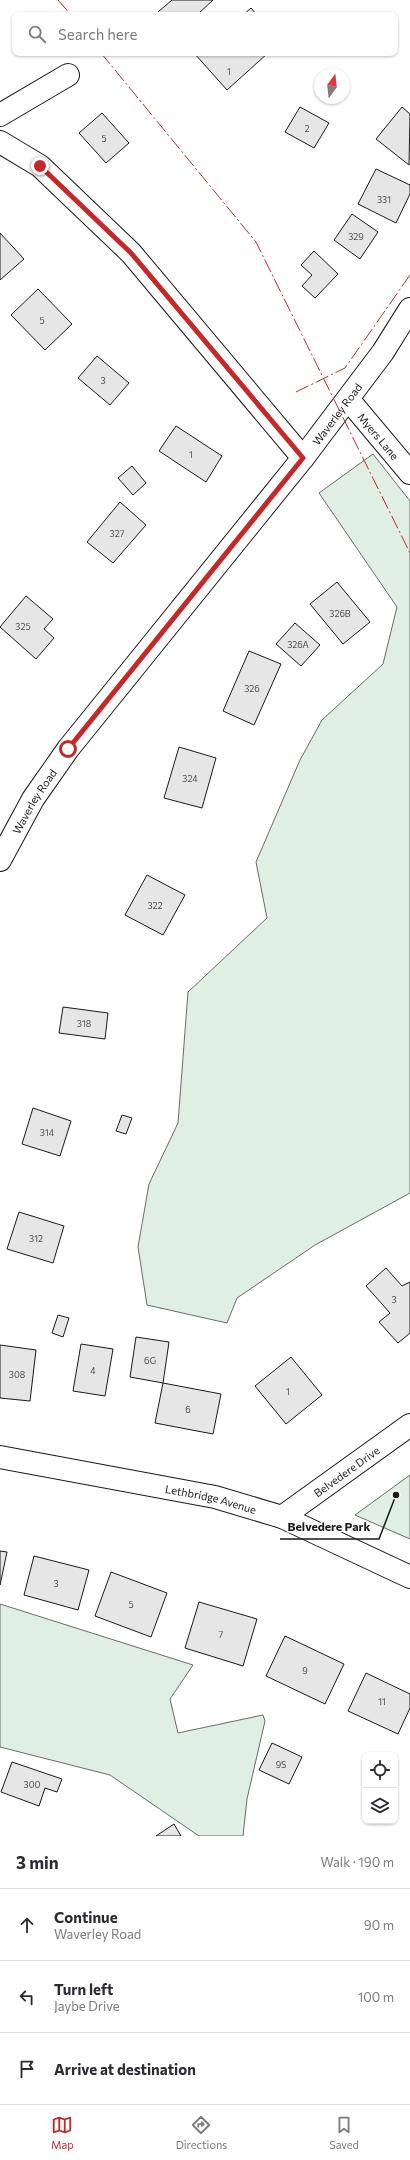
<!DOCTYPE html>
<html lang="en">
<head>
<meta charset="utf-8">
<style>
	:root { --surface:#fff; --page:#f7f7f7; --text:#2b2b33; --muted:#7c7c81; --line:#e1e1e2; --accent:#c62828 }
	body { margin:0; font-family:Commissioner,sans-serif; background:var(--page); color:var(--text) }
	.controls { position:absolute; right:12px; bottom:12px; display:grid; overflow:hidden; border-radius:8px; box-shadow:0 1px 3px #0004 }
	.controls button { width:36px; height:36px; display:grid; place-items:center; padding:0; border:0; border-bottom:1px solid var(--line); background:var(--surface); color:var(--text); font:20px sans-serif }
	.compass { position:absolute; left:314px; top:68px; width:36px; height:36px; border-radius:50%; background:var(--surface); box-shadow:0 1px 3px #0004; rotate:15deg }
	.stop { position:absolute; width:12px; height:12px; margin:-9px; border:3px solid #c62828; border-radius:50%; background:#fff }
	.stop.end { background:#c62828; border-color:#fff; box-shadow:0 1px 4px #0008 }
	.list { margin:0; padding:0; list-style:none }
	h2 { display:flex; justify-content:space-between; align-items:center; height:52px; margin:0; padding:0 16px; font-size:17px }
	h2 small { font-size:13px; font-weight:400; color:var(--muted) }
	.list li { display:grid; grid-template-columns:26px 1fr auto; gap:12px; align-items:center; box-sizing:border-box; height:72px; padding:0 16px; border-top:1px solid var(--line) }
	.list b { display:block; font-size:15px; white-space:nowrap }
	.list p { margin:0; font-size:13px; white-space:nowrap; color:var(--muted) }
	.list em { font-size:13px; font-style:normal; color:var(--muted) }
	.icon { flex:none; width:22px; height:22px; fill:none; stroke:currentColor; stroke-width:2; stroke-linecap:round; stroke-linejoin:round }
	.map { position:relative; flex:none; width:410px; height:1836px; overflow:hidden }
	.search { position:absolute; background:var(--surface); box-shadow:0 1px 3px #0004; left:12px; right:12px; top:12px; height:44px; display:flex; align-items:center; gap:10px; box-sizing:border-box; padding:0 14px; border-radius:8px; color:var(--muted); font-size:15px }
	.sheet { height:268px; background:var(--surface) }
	nav { display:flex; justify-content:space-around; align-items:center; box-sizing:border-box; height:56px; border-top:1px solid var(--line); background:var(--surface); font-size:11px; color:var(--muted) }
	nav a { display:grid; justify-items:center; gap:2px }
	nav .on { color:var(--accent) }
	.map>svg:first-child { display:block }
	.green { fill:#e0efe3; stroke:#6a6a6a }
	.building { fill:#e6e6e6; stroke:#1a1a1a }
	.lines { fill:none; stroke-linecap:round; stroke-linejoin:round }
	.street-casing { stroke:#1a1a1a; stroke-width:24 }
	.secondary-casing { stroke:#1a1a1a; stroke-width:24 }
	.street { stroke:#fff; stroke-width:22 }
	.secondary { stroke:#fff; stroke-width:22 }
	.power { stroke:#c62828; stroke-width:1; stroke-dasharray:14 3 2 3; stroke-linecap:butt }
	.route { stroke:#c62828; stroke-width:5 }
	.labels { text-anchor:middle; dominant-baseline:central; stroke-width:3; stroke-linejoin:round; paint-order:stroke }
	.number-label { font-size:9px; fill:#4d4d4d }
	.street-label { font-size:11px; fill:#1a1a1a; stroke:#fff }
	.leader { fill:none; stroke:#1a1a1a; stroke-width:1.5 }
	.callout-dot { fill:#1a1a1a; stroke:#fff; stroke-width:1.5 }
	.callout-label { font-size:12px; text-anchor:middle; font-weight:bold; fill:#1a1a1a; stroke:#fff; stroke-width:3; stroke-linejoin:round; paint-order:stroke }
</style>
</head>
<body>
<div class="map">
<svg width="410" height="1836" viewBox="0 0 410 1836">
	<rect width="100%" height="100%" fill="#fff"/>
	<g class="green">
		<polygon points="373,454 410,501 410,1193 315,1245 237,1298 227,1323 147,1305 138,1247 149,1184 178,1123 188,992 267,918 256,862 300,760 322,720 383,664 397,607 319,493"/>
		<polygon points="410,1475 410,1539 355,1515"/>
		<polygon points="0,1604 193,1665 170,1699 178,1733 263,1715 265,1721 247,1799 243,1836 199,1836 110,1775 0,1747"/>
	</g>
	<g class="building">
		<polygon points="172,0 213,0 197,15 160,15 158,12"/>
		<polygon points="251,8 257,15 243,15"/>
		<polygon points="194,53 268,53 227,90"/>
		<polygon points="300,107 329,123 314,148 285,132"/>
		<polygon points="402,107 410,114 409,165 376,139"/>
		<polygon points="102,113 129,143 106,163 79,133"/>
		<polygon points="376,169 410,185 410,194 396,223 358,204"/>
		<polygon points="352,214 378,232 360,259 334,240"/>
		<polygon points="0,233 24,259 0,280"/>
		<polygon points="314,251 338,274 315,298 302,286 312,275 301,265"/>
		<polygon points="38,289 72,324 45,350 11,315"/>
		<polygon points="97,356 129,383 110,405 78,378"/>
		<polygon points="176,426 222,456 206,482 159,451"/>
		<polygon points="132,466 146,483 133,495 118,478"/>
		<polygon points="120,502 146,525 113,563 87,542"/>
		<polygon points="337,582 370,622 343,644 310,604"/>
		<polygon points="26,596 53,619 44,629 54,638 36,659 0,627"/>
		<polygon points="295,623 320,645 301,666 276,644"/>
		<polygon points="249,651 281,664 254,725 223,711"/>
		<polygon points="179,747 216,758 202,808 164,798"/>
		<polygon points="147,875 185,895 163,935 125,915"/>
		<polygon points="63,1007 108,1013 105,1039 59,1033"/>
		<polygon points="33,1108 71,1121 60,1156 22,1144"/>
		<polygon points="122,1115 132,1118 126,1134 116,1131"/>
		<polygon points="19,1212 64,1226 53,1263 7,1249"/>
		<polygon points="386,1268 402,1286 410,1282 410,1333 398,1343 379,1322 390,1313 366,1286"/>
		<polygon points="58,1315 69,1318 63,1337 52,1333"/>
		<polygon points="136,1337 169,1342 163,1383 130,1377"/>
		<polygon points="81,1344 113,1349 105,1396 73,1391"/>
		<polygon points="0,1345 36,1350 30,1401 0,1398"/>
		<polygon points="291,1357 322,1395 286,1424 255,1386"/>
		<polygon points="163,1383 221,1394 213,1434 155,1423"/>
		<polygon points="0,1551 7,1552 0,1585"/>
		<polygon points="34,1556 89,1570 78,1610 24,1595"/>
		<polygon points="111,1572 167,1593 151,1637 95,1616"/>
		<polygon points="199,1602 257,1619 243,1666 185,1648"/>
		<polygon points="285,1636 344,1664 325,1704 266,1676"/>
		<polygon points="366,1673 410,1694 410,1708 398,1734 348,1711"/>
		<polygon points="272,1743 302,1757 289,1784 259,1770"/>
		<polygon points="12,1762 62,1779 57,1792 45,1788 39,1806 1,1792"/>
		<polygon points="174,1824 181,1836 156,1836"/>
	</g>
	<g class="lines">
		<g class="street-casing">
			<g id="street">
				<polyline points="0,115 68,75"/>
				<polyline points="0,142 40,166 131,253 303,458"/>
				<path id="s1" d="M 348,399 L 410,473"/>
				<path id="s2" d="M 0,1457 L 215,1497 L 282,1517 L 410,1577"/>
				<path id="s3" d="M 282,1517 L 410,1425"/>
			</g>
		</g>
		<g class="secondary-casing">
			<g id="secondary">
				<path id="s4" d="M 0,860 L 33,799 L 68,749 L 303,458 L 383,352 L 410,309"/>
			</g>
		</g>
		<use href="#street" class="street"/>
		<use href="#secondary" class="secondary"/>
		<g class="power">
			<polyline points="58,0 71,15"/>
			<polyline points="101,53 256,242 410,553"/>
			<polyline points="296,392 345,368 410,275"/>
		</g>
	</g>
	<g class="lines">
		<polyline class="route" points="40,166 131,253 303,458 68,749"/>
	</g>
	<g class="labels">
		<g class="number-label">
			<text x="229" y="71">1</text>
			<text x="307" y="128">2</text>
			<text x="104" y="138">5</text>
			<text x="384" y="199">331</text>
			<text x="356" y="236">329</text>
			<text x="42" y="320">5</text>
			<text x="103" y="380">3</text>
			<text x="191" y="454">1</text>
			<text x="117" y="533">327</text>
			<text x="340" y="613">326B</text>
			<text x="23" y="626">325</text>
			<text x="298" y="644">326A</text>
			<text x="252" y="688">326</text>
			<text x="190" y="778">324</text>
			<text x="155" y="905">322</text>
			<text x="84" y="1023">318</text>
			<text x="47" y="1132">314</text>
			<text x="36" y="1238">312</text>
			<text x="394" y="1299">3</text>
			<text x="150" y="1360">6G</text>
			<text x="93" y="1370">4</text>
			<text x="17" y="1374">308</text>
			<text x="288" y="1391">1</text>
			<text x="188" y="1409">6</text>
			<text x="56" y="1583">3</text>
			<text x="131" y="1604">5</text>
			<text x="221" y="1634">7</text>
			<text x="305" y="1670">9</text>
			<text x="382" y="1701">11</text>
			<text x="281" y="1764">9S</text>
			<text x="32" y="1784">300</text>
		</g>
		<g class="street-label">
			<text stroke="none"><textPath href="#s4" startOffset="560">Waverley Road</textPath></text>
			<text stroke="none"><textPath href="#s1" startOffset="48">Myers Lane</textPath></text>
			<text stroke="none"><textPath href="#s4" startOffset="68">Waverley Road</textPath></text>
			<text stroke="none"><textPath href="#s3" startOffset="79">Belvedere Drive</textPath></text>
			<text stroke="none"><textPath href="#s2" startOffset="215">Lethbridge Avenue</textPath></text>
		</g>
	</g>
	<path class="leader" d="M396 1495L379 1539H280"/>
	<circle class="callout-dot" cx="396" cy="1495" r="4"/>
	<g class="callout-label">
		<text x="329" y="1531">Belvedere Park</text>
	</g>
</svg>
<div class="controls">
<button><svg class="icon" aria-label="locate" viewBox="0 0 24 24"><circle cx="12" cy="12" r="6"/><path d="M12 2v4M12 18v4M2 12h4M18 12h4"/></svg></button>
<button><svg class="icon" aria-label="layers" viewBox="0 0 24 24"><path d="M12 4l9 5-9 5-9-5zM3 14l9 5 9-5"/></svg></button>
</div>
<svg class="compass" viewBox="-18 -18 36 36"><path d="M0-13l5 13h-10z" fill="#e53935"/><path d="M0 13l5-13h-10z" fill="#7c7c81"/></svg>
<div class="stop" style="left:68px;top:749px"></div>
<div class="stop end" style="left:40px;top:166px"></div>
<div class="search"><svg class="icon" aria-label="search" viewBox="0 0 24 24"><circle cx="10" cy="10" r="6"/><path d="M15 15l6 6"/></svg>Search here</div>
</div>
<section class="sheet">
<h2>3 min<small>Walk · 190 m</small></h2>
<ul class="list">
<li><svg class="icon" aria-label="ahead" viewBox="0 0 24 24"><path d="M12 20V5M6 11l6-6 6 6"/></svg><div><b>Continue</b><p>Waverley Road</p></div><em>90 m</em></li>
<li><svg class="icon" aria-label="left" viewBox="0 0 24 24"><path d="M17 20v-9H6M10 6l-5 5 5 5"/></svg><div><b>Turn left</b><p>Jaybe Drive</p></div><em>100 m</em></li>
<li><svg class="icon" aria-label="arrive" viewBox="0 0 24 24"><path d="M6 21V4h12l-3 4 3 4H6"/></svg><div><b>Arrive at destination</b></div></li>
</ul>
</section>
<nav>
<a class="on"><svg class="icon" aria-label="map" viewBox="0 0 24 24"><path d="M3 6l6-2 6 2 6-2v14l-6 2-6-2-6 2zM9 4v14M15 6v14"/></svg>Map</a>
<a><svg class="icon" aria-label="directions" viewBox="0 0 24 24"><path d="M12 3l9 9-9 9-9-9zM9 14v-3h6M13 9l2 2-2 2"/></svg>Directions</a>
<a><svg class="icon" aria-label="saved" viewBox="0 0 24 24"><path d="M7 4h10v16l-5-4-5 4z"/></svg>Saved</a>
</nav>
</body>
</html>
